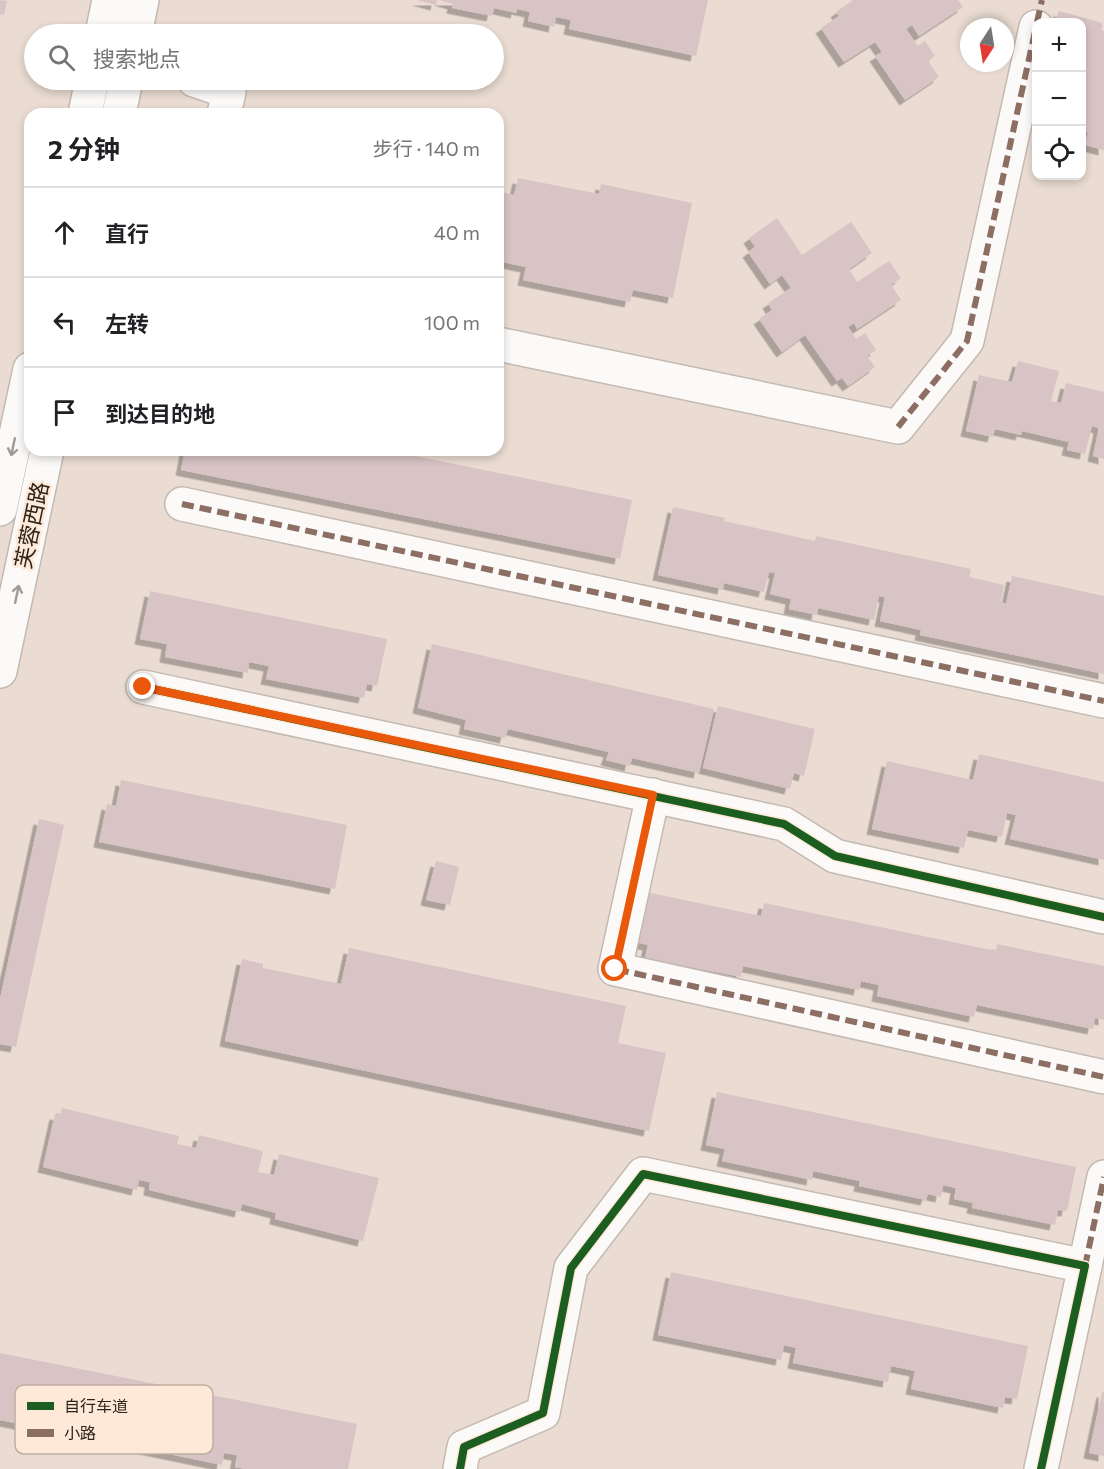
<!DOCTYPE html>
<html lang="zh">
<head>
<meta charset="utf-8">
<style>
	:root { --surface:#fff; --page:#f2f2f2; --text:#202124; --muted:#757577; --line:#e0e0e0 }
	body { margin:0; font-family:Commissioner,"Noto Sans SC",sans-serif; background:var(--page); color:var(--text) }
	.controls { position:absolute; right:18px; top:18px; display:grid; overflow:hidden; border-radius:12px; box-shadow:0 3px 9px #0003 }
	.controls button { width:54px; height:54px; display:grid; place-items:center; padding:0; border:0; border-bottom:2px solid var(--line); background:var(--surface); color:var(--text); font:30px sans-serif }
	.compass { position:absolute; left:960px; top:18px; width:54px; height:54px; border-radius:50%; background:var(--surface); box-shadow:0 3px 9px #0003; rotate:192deg }
	.stop { position:absolute; width:18px; height:18px; margin:-14px; border:4px solid #ea580c; border-radius:50%; background:#fff }
	.stop.end { background:#ea580c; border-color:#fff; box-shadow:0 2px 6px #0008 }
	.list { margin:0; padding:0; list-style:none }
	h2 { display:flex; justify-content:space-between; align-items:center; height:78px; margin:0; padding:0 24px; font-size:26px }
	h2 small { font-size:20px; font-weight:400; color:var(--muted) }
	.list li { display:grid; grid-template-columns:39px 1fr auto; gap:18px; align-items:center; box-sizing:border-box; height:90px; padding:0 24px; border-top:2px solid var(--line) }
	.list b { display:block; font-size:22px; white-space:nowrap }
	.list em { font-size:20px; font-style:normal; color:var(--muted) }
	.icon { flex:none; width:33px; height:33px; fill:none; stroke:currentColor; stroke-width:2; stroke-linecap:round; stroke-linejoin:round }
	.map { position:relative; flex:none; width:1104px; height:1469px; overflow:hidden }
	.search { position:absolute; background:var(--surface); box-shadow:0 3px 9px #0003; left:24px; top:24px; width:480px; height:66px; display:flex; align-items:center; gap:15px; box-sizing:border-box; padding:0 21px; border-radius:33px; color:var(--muted); font-size:22px }
	.panel { position:absolute; background:var(--surface); box-shadow:0 3px 9px #0003; left:24px; top:108px; width:480px; height:348px; border-radius:18px }
	.map>svg:first-child { display:block }
	.building { fill:#d8c4c4; filter:url(#shadow) }
	.lines { fill:none; stroke-linecap:round; stroke-linejoin:round }
	.minor-casing { stroke:#c4b9b1; stroke-width:36 }
	.major-casing { stroke:#c4b9b1; stroke-width:36 }
	.minor { stroke:#fcfaf8; stroke-width:33 }
	.major { stroke:#fcfaf8; stroke-width:33 }
	.quiet { stroke:#8d6e63; stroke-width:6; stroke-dasharray:12 6; stroke-linecap:butt }
	.cycleway-casing { stroke:#fee9d9; stroke-width:11 }
	.cycleway { stroke:#1b5e20; stroke-width:8 }
	.oneway { stroke:#9f9a95 }
	.route { stroke:#ea580c; stroke-width:8 }
	.labels { text-anchor:middle; dominant-baseline:central; stroke-width:5; stroke-linejoin:round; paint-order:stroke }
	.street-label { font-size:22px; fill:#2d241c; stroke:#fee9d9 }
	.key { fill:#fee9d9; stroke:#bfaea0; stroke-width:1.5 }
	.key-label { font-size:16px; fill:#2d241c }
</style>
</head>
<body>
<div class="map">
<svg width="1104" height="1469" viewBox="0 0 1104 1469">
	<defs>
		<filter id="shadow"><feDropShadow dx="-5.5" dy="5.5" stdDeviation="0" flood-color="#0004"/></filter>
	</defs>
	<rect width="100%" height="100%" fill="#eadcd2"/>
	<g class="building">
		<polygon points="0,0 7,1 4,15 0,14"/>
		<polygon points="417,0 437,0 436,5"/>
		<polygon points="439,0 708,0 696,56 569,29 571,20 556,17 554,27 528,21 530,12 517,9 516,13 494,8 492,16 452,8 453,4"/>
		<polygon points="853,0 958,0 963,7 919,36 912,25 906,29 918,46 925,41 935,56 928,61 939,77 905,100 875,56 882,52 875,42 844,62 821,28 839,16 836,12"/>
		<polygon points="1059,11 1103,23 1101,30 1104,31 1104,150 1085,145 1088,132 1082,130 1082,22 1055,22"/>
		<polygon points="518,178 599,194 601,184 692,203 673,298 633,290 630,302 523,280 526,267 498,261 498,191 514,195"/>
		<polygon points="777,218 802,255 851,222 872,253 849,269 857,282 889,261 901,278 891,285 901,300 857,329 854,323 848,327 856,339 865,333 876,350 867,356 875,367 848,386 842,378 837,381 805,335 782,352 759,319 772,310 768,303 791,288 782,275 770,284 748,252 755,247 749,238"/>
		<polygon points="1018,361 1059,371 1051,401 1061,403 1066,383 1104,392 1104,459 1093,456 1099,428 1092,426 1085,454 1067,450 1069,442 1022,431 1021,435 995,429 993,437 966,431 979,375 1012,382"/>
		<polygon points="185,450 386,450 632,500 620,559 181,470"/>
		<polygon points="673,507 725,518 724,521 815,541 816,536 971,569 969,577 1004,585 1001,602 1006,604 1012,576 1104,596 1104,674 920,635 921,630 880,621 885,597 879,596 874,620 818,608 817,615 789,609 791,599 770,594 775,573 769,572 764,592 724,583 723,589 658,575"/>
		<polygon points="150,591 387,639 377,686 367,684 364,698 266,679 269,666 249,662 248,673 165,657 167,644 140,639"/>
		<polygon points="432,644 714,709 699,773 632,758 630,766 606,760 609,752 508,729 505,738 464,729 466,720 418,708"/>
		<polygon points="718,706 815,729 804,776 794,773 790,789 703,768"/>
		<polygon points="979,754 1104,782 1104,860 1010,839 1016,815 1007,813 1002,837 968,830 964,848 872,829 887,761 973,780"/>
		<polygon points="121,780 347,825 335,889 99,842 107,804 116,806"/>
		<polygon points="39,819 64,825 16,1047 0,1044 0,999"/>
		<polygon points="436,861 459,867 450,905 426,900"/>
		<polygon points="646,892 761,916 764,903 996,951 997,944 1104,966 1104,1020 1095,1018 1093,1029 977,1005 974,1017 877,996 879,985 861,981 859,990 743,966 741,977 645,958 648,945 635,942"/>
		<polygon points="349,948 626,1006 618,1043 666,1053 649,1131 225,1041 242,959 263,964 263,968 341,984"/>
		<polygon points="717,1092 1076,1167 1067,1211 1058,1210 1055,1225 972,1208 973,1203 954,1199 956,1188 943,1185 941,1197 928,1194 926,1200 859,1186 860,1181 813,1171 812,1180 722,1161 725,1149 706,1145"/>
		<polygon points="62,1108 179,1136 177,1144 196,1148 199,1135 263,1151 258,1172 274,1175 279,1154 379,1178 363,1241 275,1219 276,1213 242,1204 240,1212 149,1190 150,1182 139,1180 137,1190 43,1167 55,1114 60,1115"/>
		<polygon points="671,1272 1028,1346 1017,1399 1005,1397 1003,1408 911,1389 915,1371 891,1366 888,1382 793,1363 796,1348 784,1345 781,1360 658,1335"/>
		<polygon points="0,1353 357,1424 348,1469 246,1469 235,1467 237,1455 224,1453 222,1465 111,1442 112,1435 84,1429 82,1437 0,1420"/>
		<polygon points="1102,1392 1104,1392 1104,1456 1089,1453"/>
	</g>
	<g class="lines">
		<g class="minor-casing">
			<g id="minor">
				<polyline points="194,80 229,92 224,114"/>
				<polyline points="498,344 898,427 967,341 1036,27"/>
				<polyline points="182,504 1104,701"/>
				<polyline points="143,687 784,824 835,856 1104,917"/>
				<polyline points="653,795 615,969 1104,1077"/>
				<polyline points="1085,1266 1104,1177"/>
				<polyline points="460,1469 464,1447 543,1413 571,1268 643,1174 1085,1266 1041,1469"/>
			</g>
		</g>
		<g class="major-casing">
			<g id="major">
				<polyline points="102,34 109,0"/>
				<polyline points="135,34 142,0"/>
				<polyline points="85,114 92,80"/>
				<polyline points="119,114 126,80"/>
				<polyline points="0,509 30,369"/>
				<polyline points="0,671 47,450"/>
			</g>
		</g>
		<use href="#minor" class="minor"/>
		<use href="#major" class="major"/>
		<g class="quiet">
			<polyline points="1037,22 1042,0"/>
			<polyline points="898,427 967,341 1036,27"/>
			<polyline points="182,504 1104,701"/>
			<polyline points="653,795 615,969 1104,1077"/>
			<polyline points="1085,1266 1104,1177"/>
		</g>
		<g class="cycleway-casing">
			<g id="cycleway">
				<polyline points="143,687 784,824 835,856 1104,917"/>
				<polyline points="460,1469 464,1447 543,1413 571,1268 643,1174 1085,1266 1041,1469"/>
			</g>
		</g>
		<use href="#cycleway" class="cycleway"/>
	</g>
	<defs><path id="oneway-shaft" d="M-6 0H5M1.5-3L5.5 0L1.5 3" fill="none" stroke-width="1.6" stroke-linecap="round" stroke-linejoin="round" transform="scale(1.5)"/></defs>
	<g class="oneway">
		<use href="#oneway-shaft" transform="translate(13 447) rotate(102)"/>
		<use href="#oneway-shaft" transform="translate(17 594) rotate(-78)"/>
	</g>
	<g class="lines">
		<polyline class="route" points="143,687 653,795 615,969"/>
	</g>
	<g class="labels">
		<g class="street-label">
			<text transform="translate(31 525) rotate(-78)">芙蓉西路</text>
		</g>
	</g>
	<rect x="15" y="1385" width="198" height="69" rx="9" class="key"/>
	<rect x="27" y="1402" width="27" height="8" fill="#1b5e20"/>
	<rect x="27" y="1429" width="27" height="8" fill="#8d6e63"/>
	<g class="key-label">
		<text x="64" y="1412">自行车道</text>
		<text x="64" y="1439">小路</text>
	</g>
</svg>
<div class="controls">
<button>+</button>
<button>−</button>
<button><svg class="icon" aria-label="locate" viewBox="0 0 24 24"><circle cx="12" cy="12" r="6"/><path d="M12 2v4M12 18v4M2 12h4M18 12h4"/></svg></button>
</div>
<svg class="compass" viewBox="-18 -18 36 36"><path d="M0-13l5 13h-10z" fill="#e53935"/><path d="M0 13l5-13h-10z" fill="#757577"/></svg>
<div class="stop" style="left:615px;top:969px"></div>
<div class="stop end" style="left:143px;top:687px"></div>
<div class="search"><svg class="icon" aria-label="search" viewBox="0 0 24 24"><circle cx="10" cy="10" r="6"/><path d="M15 15l6 6"/></svg>搜索地点</div>
<section class="panel">
<h2>2 分钟<small>步行 · 140 m</small></h2>
<ul class="list">
<li><svg class="icon" aria-label="ahead" viewBox="0 0 24 24"><path d="M12 20V5M6 11l6-6 6 6"/></svg><div><b>直行</b></div><em>40 m</em></li>
<li><svg class="icon" aria-label="left" viewBox="0 0 24 24"><path d="M17 20v-9H6M10 6l-5 5 5 5"/></svg><div><b>左转</b></div><em>100 m</em></li>
<li><svg class="icon" aria-label="arrive" viewBox="0 0 24 24"><path d="M6 21V4h12l-3 4 3 4H6"/></svg><div><b>到达目的地</b></div></li>
</ul>
</section>
</div>
</body>
</html>
